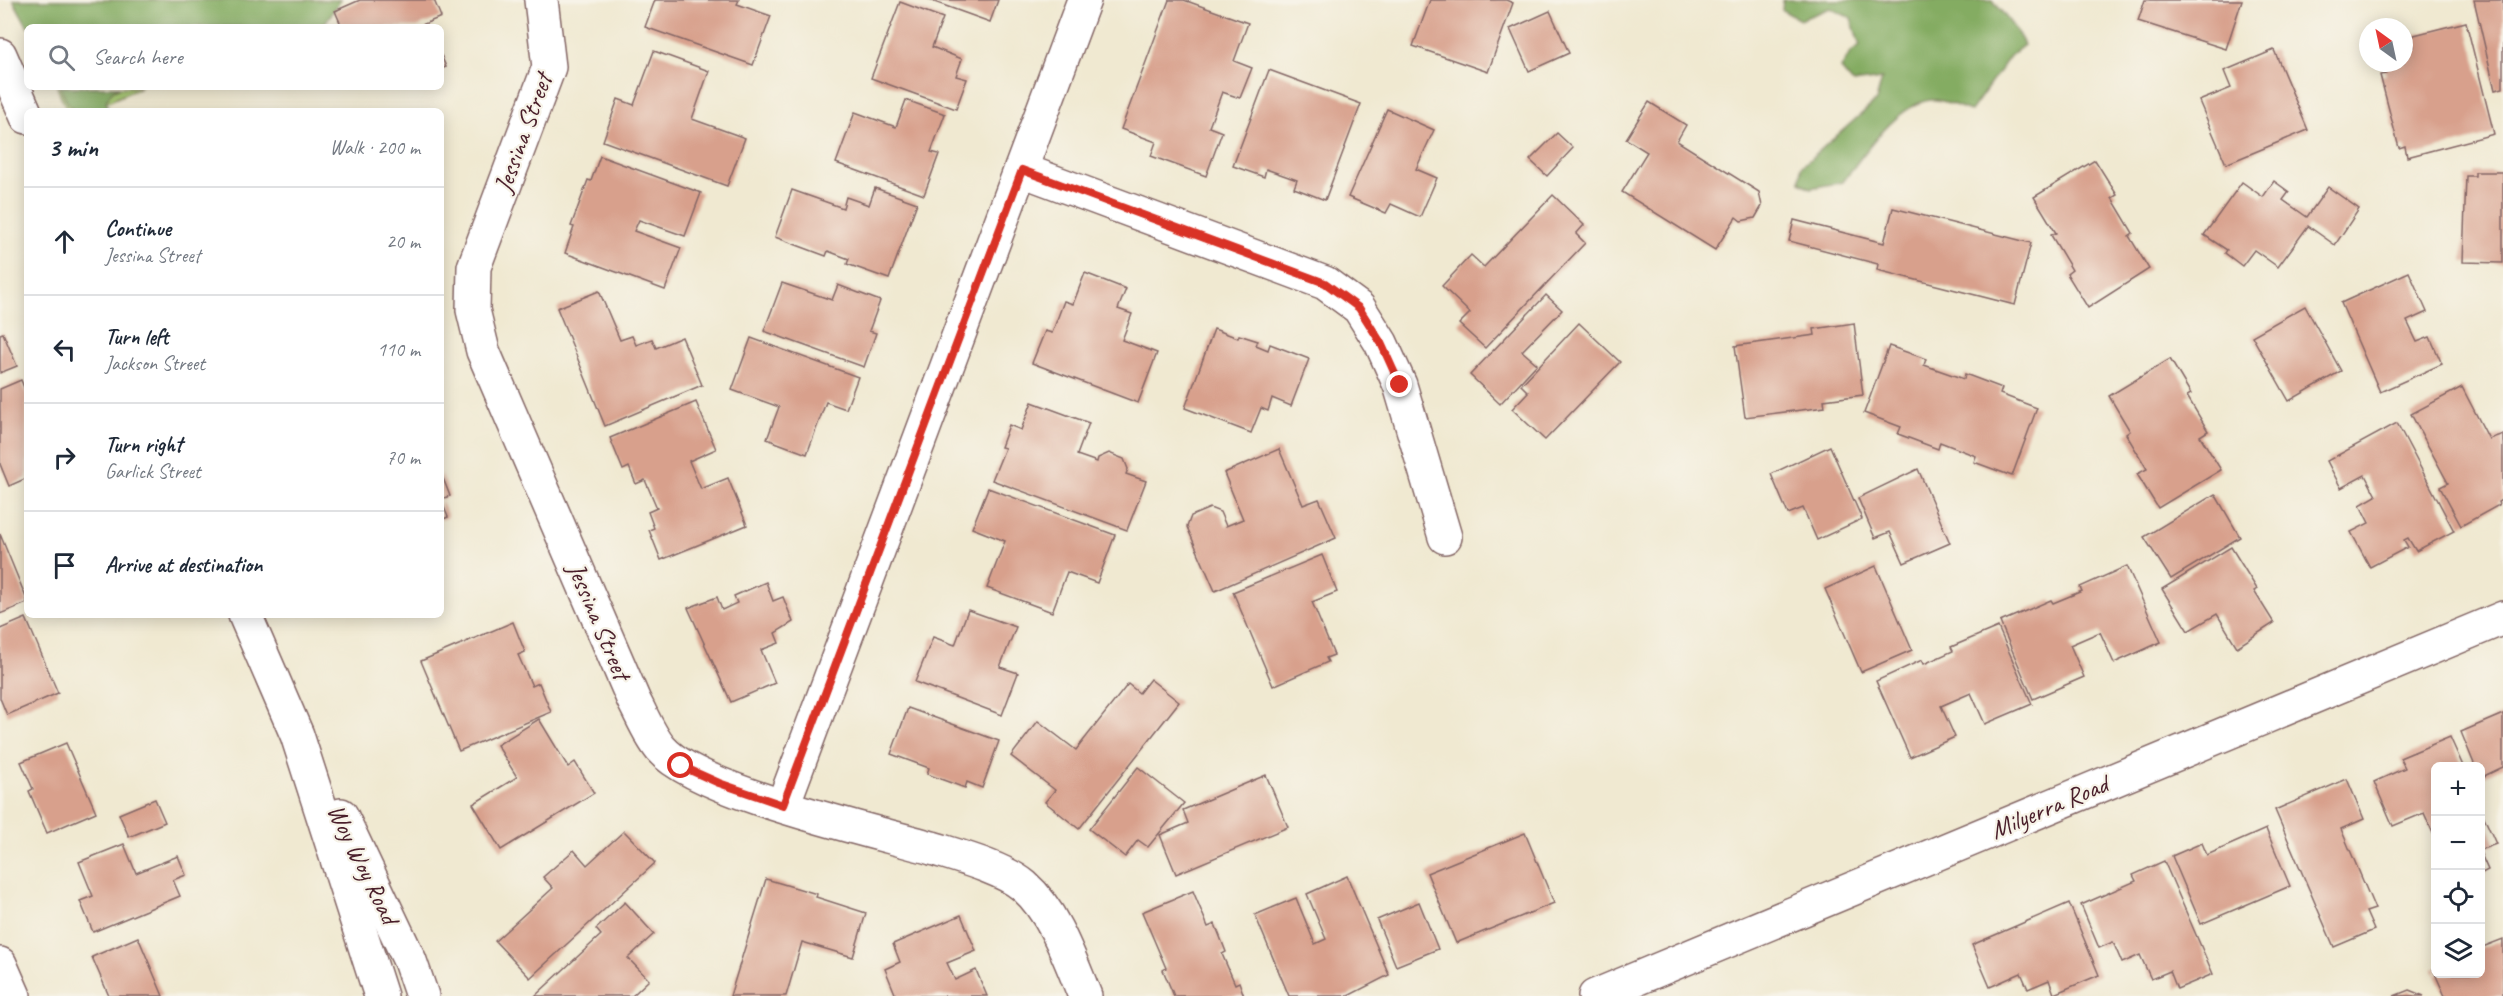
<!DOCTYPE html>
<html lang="en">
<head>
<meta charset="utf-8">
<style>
	:root { --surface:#fff; --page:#f6f6f7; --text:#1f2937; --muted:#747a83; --line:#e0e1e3 }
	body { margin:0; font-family:Caveat,sans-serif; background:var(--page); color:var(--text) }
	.controls { position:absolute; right:18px; bottom:18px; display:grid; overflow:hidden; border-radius:9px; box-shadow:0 3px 15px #0003 }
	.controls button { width:54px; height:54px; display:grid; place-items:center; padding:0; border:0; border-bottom:2px solid var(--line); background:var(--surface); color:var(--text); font:30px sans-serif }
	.compass { position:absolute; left:2359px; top:18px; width:54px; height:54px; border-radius:50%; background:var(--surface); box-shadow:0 3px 15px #0003; rotate:327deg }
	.stop { position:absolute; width:18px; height:18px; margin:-14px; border:4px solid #d93025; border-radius:50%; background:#fff }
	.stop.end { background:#d93025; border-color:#fff; box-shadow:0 2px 6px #0008 }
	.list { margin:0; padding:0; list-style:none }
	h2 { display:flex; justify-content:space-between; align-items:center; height:78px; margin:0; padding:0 24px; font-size:26px }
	h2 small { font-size:20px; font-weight:400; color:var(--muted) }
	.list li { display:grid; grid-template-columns:39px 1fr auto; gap:18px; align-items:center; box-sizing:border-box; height:108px; padding:0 24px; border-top:2px solid var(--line) }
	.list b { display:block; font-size:22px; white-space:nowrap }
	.list p { margin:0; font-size:20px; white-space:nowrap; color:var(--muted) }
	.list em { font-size:20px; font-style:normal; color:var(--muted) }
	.icon { flex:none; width:33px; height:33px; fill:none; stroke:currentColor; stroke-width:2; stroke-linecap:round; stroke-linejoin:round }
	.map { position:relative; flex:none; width:2503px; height:996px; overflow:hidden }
	.search { position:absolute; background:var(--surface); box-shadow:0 3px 15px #0003; left:24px; top:24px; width:420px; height:66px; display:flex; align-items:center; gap:15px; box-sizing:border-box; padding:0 21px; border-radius:9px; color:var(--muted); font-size:22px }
	.panel { position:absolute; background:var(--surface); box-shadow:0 3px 15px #0003; left:24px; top:108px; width:420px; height:510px; border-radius:9px }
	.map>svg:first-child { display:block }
	.green { fill:#a5c770; stroke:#78734e; stroke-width:1.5 }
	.forest { fill:#84ac62; stroke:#676646; stroke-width:1.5 }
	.building { fill:#d8a08c }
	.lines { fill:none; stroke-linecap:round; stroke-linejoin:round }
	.street-casing { stroke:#846665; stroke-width:36 }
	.secondary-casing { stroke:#846665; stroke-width:36 }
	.street { stroke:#fff; stroke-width:33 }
	.secondary { stroke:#fff; stroke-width:33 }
	.route { stroke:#d93025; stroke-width:8 }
	.labels { text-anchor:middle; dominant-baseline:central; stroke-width:4.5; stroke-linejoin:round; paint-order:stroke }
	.street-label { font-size:26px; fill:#4a1f2b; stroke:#f7f3e8 }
</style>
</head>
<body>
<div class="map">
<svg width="2503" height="996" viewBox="0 0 2503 996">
	<rect width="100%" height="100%" fill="#f7f3e8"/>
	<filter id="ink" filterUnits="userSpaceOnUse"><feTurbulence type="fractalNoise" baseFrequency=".0167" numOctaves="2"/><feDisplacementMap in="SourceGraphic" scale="12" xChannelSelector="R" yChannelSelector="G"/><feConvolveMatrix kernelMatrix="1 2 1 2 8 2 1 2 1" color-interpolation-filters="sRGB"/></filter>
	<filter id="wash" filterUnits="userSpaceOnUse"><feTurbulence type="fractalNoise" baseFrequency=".008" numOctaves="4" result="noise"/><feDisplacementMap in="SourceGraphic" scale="24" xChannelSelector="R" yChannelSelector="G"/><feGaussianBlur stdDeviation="1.35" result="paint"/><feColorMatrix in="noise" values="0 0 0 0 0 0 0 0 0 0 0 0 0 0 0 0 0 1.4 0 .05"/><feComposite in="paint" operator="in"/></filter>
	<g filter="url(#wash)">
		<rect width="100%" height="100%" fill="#f0e9d1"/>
		<polygon class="green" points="57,87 141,87 88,111 67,111"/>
		<g class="forest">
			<polygon points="13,0 341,0 322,27 28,27"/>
			<path d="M 1783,0 L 1993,0 C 2003,15 2017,28 2024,45 L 2010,56 L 1971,111 C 1960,108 1942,98 1931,100 C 1898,103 1861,157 1843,182 L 1810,188 L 1800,182 L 1801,167 L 1876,101 L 1882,79 L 1853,83 L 1841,69 L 1850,53 L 1860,46 L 1851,18 L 1830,8 L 1800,20 L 1782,10 Z"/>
			<polygon points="60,87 120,87 112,91 106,101 109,111 76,111 67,102"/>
		</g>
		<g id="blocks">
			<g class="building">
				<polygon points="360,0 434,0 441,17 417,27 342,27 335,11"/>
				<polygon points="655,0 739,0 737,4 771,16 753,65 645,27"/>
				<polygon points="929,0 998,0 990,22"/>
				<polygon points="1169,0 1184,0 1248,23 1234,61 1252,68 1240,98 1222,92 1209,127 1222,132 1206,176 1151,156 1156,142 1121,129"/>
				<polygon points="1430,0 1506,0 1513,3 1488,72 1413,46"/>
				<polygon points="2145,0 2242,0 2226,49 2138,21"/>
				<polygon points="2474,0 2503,0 2503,88 2495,90"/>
				<polygon points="900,2 943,18 932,47 962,59 956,76 967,79 956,109 871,78"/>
				<polygon points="1550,11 1569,53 1529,71 1510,29"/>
				<polygon points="2466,22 2494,134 2407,157 2405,146 2399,148 2380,75 2386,74 2383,63 2404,63 2404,50 2413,47 2410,36"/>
				<polygon points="2274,50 2308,130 2226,164 2199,101 2231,88 2224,71"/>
				<polygon points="654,51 709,71 692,119 745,138 727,186 603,141 618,99 634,105"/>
				<polygon points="441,55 446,67 441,69"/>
				<polygon points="1269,70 1361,104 1325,200 1294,188 1297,180 1266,169 1264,177 1233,166"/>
				<polygon points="906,100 945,114 931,152 939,154 924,195 836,163 855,112 896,127"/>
				<polygon points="1649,102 1686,125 1677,141 1759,192 1762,206 1755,218 1741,221 1736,217 1715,250 1622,192 1647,152 1626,139"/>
				<polygon points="1387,109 1434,130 1416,169 1437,178 1420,217 1391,204 1386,213 1348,197"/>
				<polygon points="1557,133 1573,148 1547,176 1530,160"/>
				<polygon points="600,156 701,193 685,236 639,220 634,231 681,248 665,290 565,253 574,227 571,226 588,180 591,181"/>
				<polygon points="2095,160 2117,195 2112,198 2133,233 2129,236 2149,269 2088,308 2067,274 2072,270 2051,235 2056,233 2034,197"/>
				<polygon points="2475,172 2503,172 2503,263 2463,262 2466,176 2475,176"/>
				<polygon points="2274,181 2289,192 2283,200 2307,217 2328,187 2359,209 2335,245 2308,226 2278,267 2254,250 2242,266 2225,253 2227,250 2204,235 2242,182 2263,197"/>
				<polygon points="875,188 917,203 889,279 847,264 849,259 828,251 826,256 775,237 792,190 843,208 846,197 869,205"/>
				<polygon points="1553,195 1584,225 1576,234 1585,243 1485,348 1459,324 1470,313 1442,286 1471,255 1484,267"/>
				<polygon points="1893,208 2031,243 2015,305 1877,270 1878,264 1789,241 1794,220 1884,243"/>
				<polygon points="2409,272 2427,312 2407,321 2417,342 2430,337 2442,364 2380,392 2341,303"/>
				<polygon points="1085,273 1126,289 1118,309 1132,314 1122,340 1157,353 1138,403 1032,363 1045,331 1052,333 1064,301 1073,304"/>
				<polygon points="782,283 832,300 838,285 880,301 869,331 876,333 864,367 764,331"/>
				<polygon points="599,291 620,340 632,336 636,345 652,339 656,348 682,337 702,385 605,426 557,308"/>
				<polygon points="1546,295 1562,310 1522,351 1537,364 1500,404 1470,375"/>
				<polygon points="2305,306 2341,371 2289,401 2252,336"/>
				<polygon points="1579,323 1620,362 1545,440 1512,409 1528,392 1521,385"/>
				<polygon points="1854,323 1863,395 1824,400 1825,407 1745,417 1735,346 1815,335 1814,329"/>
				<polygon points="1214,329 1238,338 1239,335 1258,341 1256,345 1268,350 1270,344 1309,359 1291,406 1272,398 1268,411 1261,408 1251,433 1185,408"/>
				<polygon points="3,333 17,366 0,373 0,334"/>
				<polygon points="751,338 858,377 846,409 826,402 807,454 767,439 779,407 732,390"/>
				<polygon points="1889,346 1926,359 1924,365 1964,379 1965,374 2002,388 2000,394 2037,408 2012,476 1974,462 1976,456 1940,442 1938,449 1898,434 1901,427 1864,413"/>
				<polygon points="2170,359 2191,394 2187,396 2208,431 2200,436 2221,470 2158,508 2137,474 2147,469 2126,434 2130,431 2109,396"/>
				<polygon points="21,380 27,395 27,478 9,486 0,464 0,389"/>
				<polygon points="2462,387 2489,439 2503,434 2503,499 2498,502 2499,505 2461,526 2440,487 2448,483 2411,414"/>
				<polygon points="696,402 716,449 689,461 701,489 728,478 747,525 661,560 649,530 654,528 648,512 657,508 645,480 636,484 629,467 623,470 610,438"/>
				<polygon points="1032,402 1089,423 1077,455 1097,462 1098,458 1109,453 1124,459 1128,469 1126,474 1146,481 1127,530 992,480 1005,448 1001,447 1009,425 1021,430"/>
				<polygon points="2397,423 2454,531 2416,551 2408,538 2404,540 2408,547 2370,567 2351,532 2369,523 2360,505 2376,496 2365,475 2341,488 2327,461"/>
				<polygon points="1830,446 1862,519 1817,540 1803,508 1788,514 1771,474"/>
				<polygon points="1279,449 1303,505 1319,499 1336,538 1215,591 1187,527 1191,516 1210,508 1220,512 1226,526 1243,519 1224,473"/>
				<polygon points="1918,469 1950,543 1904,563 1890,532 1875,538 1858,498"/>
				<polygon points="441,473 450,496 441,499"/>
				<polygon points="988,488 1115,535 1097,583 1067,572 1052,612 987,588 1005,541 972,528"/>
				<polygon points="2215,494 2240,537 2171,579 2144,537"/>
				<polygon points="441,500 448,517 441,520"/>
				<polygon points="0,534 27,600 27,603 0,614"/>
				<polygon points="2231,547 2257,589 2254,591 2274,623 2237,647 2217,614 2188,631 2162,589"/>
				<polygon points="1322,555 1337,592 1312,602 1334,655 1326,658 1328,662 1273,686 1233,592"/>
				<polygon points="1876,566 1912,650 1861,672 1825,589"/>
				<polygon points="2127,566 2161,642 2114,663 2100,632 2070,645 2084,677 2033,699 2000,622 2051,600 2053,603 2082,591 2080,587"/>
				<polygon points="766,582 773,601 783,597 793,622 775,633 779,643 761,650 775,683 731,702 688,608 717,597 722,610 737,603 734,596"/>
				<polygon points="968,610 1016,627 1000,667 1018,673 1002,715 915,682 933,637 955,645"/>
				<polygon points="26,618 58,693 7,715 0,698 0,629"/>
				<polygon points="513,622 525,652 518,655 532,686 539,683 551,712 459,751 421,661"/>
				<polygon points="1998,627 2032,704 1985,724 1971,693 1941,706 1955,737 1910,757 1876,681 1922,660 1924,664 1953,651 1951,647"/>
				<polygon points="1150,679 1179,702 1079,829 1045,802 1055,790 1011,756 1038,721 1076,750 1128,684 1139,693"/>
				<polygon points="908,708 999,741 982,788 967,782 965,788 927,774 929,768 891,754"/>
				<polygon points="2503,714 2503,767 2480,778 2480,766 2475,766 2461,732"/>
				<polygon points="539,719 568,767 575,762 594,793 501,850 473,804 517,777 497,745"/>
				<polygon points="2450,737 2463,766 2436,766 2436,840 2424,813 2393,826 2374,782 2405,768 2400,758"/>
				<polygon points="66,743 96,812 47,833 29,791 33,789 21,762"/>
				<polygon points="1138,767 1184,803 1148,847 1138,840 1125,857 1089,829"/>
				<polygon points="1266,775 1288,827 1176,874 1160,835 1188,823 1183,810"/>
				<polygon points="2347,779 2364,819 2341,829 2375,909 2366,912 2374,930 2334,947 2275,810"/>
				<polygon points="155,799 165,822 129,837 119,814"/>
				<polygon points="2480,808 2496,844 2480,850"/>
				<polygon points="2266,829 2290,886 2201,924 2172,856 2202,843 2207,855"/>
				<polygon points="624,831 655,863 530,978 495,941 553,888 543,877 574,850 587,865"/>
				<polygon points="1525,833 1554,903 1456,943 1427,873"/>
				<polygon points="124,844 136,873 178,856 186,875 173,880 180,896 93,932 80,901 93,896 79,862"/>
				<polygon points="2480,852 2488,870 2480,874"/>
				<polygon points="2164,861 2213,974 2177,989 2170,971 2151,979 2140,955 2122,963 2113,942 2099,948 2081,905 2136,881 2133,875"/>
				<polygon points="1347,876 1389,975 1348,996 1289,996 1255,915 1296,898 1315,944 1326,939 1307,894"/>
				<polygon points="766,879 817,894 816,897 866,913 853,957 802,942 786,996 730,996"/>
				<polygon points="1193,891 1208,927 1215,924 1226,952 1222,954 1235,984 1239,982 1244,996 1174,996 1163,970 1166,968 1142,912"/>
				<polygon points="625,902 654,934 628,958 649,980 632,996 535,996 601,935 596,929"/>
				<polygon points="1419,902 1438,949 1396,966 1377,920"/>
				<polygon points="2069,903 2099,975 2054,994 2049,980 2028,989 2021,973 1990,987 1972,945"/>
				<polygon points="961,915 976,951 947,963 955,980 976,970 987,996 896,996 885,969 900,962 893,944"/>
				<polygon points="138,937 163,996 109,996 92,957"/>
				<polygon points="2503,939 2503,996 2445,996 2433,969 2436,968 2436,974 2480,974 2480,948"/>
				<polygon points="2409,990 2424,996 2394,996"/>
			</g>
		</g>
	</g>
	<g filter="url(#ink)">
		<use href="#blocks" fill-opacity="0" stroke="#846665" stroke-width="1.5"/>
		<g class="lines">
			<g class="street-casing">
				<g id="street">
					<path d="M 541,0 L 549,67 L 474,267 L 473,310 L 483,351 L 634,701 C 642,716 650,736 661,749 C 697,791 872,831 932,848 C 957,856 1003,868 1024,886 C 1054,912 1070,960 1085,996"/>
					<polyline points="1022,170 1325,283 1359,308 1381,343 1400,385 1445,537"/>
					<polyline points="783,805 1084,0"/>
					<polyline points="0,964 14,996"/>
					<polyline points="1595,996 2503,618"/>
				</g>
			</g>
			<g class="secondary-casing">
				<g id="secondary">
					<polyline points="0,55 27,117"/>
					<polyline points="245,615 297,735 381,996"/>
					<polyline points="341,815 410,961 422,996"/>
				</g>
			</g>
			<use href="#street" class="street"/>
			<use href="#secondary" class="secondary"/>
		</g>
	</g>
	<g class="lines" filter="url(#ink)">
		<polyline class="route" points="681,766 719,783 783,805 1022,170 1325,283 1359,308 1381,343 1400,385"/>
	</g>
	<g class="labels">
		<g class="street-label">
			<text transform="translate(523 133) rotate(-70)">Jessina Street</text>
			<text transform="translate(599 621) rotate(67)">Jessina Street</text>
			<text transform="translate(2049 807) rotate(-23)">Milyerra Road</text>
			<text transform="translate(363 864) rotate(64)">Woy Woy Road</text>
		</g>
	</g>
</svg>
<div class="controls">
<button>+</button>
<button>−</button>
<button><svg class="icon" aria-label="locate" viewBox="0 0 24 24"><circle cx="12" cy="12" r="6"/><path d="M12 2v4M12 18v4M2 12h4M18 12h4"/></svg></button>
<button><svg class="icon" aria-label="layers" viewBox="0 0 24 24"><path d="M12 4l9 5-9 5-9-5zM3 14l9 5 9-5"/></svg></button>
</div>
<svg class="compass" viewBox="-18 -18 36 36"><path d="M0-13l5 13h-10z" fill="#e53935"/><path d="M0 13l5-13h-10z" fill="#747a83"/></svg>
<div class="stop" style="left:681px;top:766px"></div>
<div class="stop end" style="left:1400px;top:385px"></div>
<div class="search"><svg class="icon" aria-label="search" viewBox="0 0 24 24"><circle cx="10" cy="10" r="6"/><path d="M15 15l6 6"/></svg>Search here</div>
<section class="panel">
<h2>3 min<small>Walk · 200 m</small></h2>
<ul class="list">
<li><svg class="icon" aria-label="ahead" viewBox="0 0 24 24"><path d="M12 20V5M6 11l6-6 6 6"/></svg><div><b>Continue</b><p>Jessina Street</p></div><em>20 m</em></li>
<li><svg class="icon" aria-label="left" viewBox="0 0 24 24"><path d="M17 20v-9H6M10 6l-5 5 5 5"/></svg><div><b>Turn left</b><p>Jackson Street</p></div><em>110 m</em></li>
<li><svg class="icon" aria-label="right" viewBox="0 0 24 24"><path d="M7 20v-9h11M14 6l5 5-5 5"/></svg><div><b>Turn right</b><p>Garlick Street</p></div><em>70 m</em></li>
<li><svg class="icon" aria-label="arrive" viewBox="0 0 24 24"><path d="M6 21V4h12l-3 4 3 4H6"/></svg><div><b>Arrive at destination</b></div></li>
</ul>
</section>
</div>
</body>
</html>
